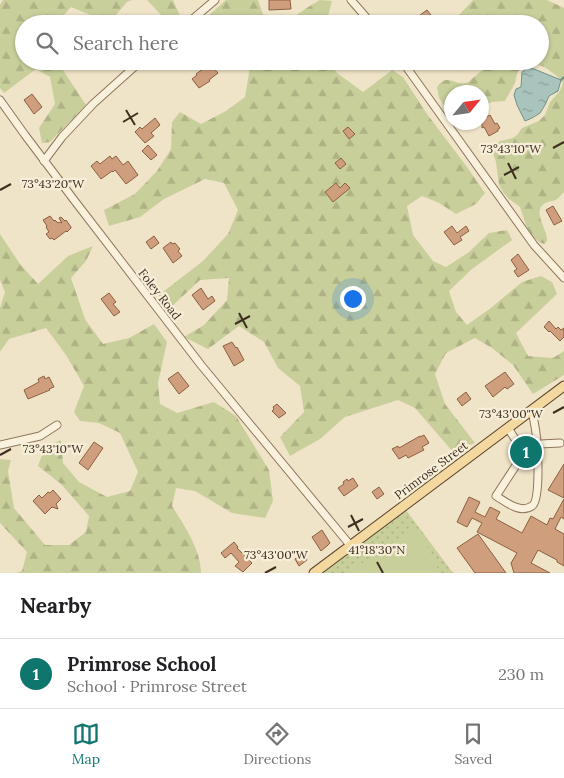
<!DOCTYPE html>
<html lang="en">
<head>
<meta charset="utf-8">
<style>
	:root { --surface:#fff; --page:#f6f6f6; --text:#202124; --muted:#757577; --line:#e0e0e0; --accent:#0f766e }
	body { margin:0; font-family:Lora,serif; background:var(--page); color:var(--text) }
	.compass { position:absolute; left:444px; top:85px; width:45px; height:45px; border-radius:50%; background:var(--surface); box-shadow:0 1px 4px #0004; rotate:61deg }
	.you { position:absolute; left:352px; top:298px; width:18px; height:18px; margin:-12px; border:4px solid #fff; border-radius:50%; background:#1a73e8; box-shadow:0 0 0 8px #1a73e833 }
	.badge { display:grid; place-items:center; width:32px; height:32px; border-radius:50%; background:var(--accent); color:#fff; font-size:16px; font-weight:700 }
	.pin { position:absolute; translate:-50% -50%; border:2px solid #fff; box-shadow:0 1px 5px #0006 }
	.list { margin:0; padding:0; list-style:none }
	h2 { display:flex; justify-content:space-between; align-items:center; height:65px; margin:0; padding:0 20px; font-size:21px }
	h2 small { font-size:16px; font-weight:400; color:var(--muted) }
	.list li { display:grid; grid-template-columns:32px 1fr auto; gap:15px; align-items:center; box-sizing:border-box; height:70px; padding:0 20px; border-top:1px solid var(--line) }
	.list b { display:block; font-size:19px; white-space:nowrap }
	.list p { margin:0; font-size:16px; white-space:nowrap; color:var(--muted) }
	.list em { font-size:16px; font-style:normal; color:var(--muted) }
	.icon { flex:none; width:28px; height:28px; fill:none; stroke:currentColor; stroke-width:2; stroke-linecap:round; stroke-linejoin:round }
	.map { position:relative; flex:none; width:564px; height:573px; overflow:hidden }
	.search { position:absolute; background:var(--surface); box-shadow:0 1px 4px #0004; left:15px; right:15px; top:15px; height:55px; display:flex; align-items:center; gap:12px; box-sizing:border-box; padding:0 18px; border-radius:28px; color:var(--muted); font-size:19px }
	.sheet { height:135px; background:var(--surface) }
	nav { display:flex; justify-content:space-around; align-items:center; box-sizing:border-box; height:70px; border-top:1px solid var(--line); background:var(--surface); font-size:14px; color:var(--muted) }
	nav a { display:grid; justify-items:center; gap:2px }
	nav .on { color:var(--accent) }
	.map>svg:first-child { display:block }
	.forest { fill:url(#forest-firs) }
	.park { fill:url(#park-dots) }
	.garden { fill:#c9cf9b }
	.water { fill:url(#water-ripples); stroke:#6f938a }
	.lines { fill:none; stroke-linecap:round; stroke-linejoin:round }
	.stream { stroke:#6f938a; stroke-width:2 }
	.building { fill:#cf9f7d; stroke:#8d5f41 }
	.minor-casing { stroke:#8d765c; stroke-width:9 }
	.major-casing { stroke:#5b4430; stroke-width:11 }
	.minor { stroke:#faf1dc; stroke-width:7 }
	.major { stroke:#f3d9a0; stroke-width:9 }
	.ticks { fill:none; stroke:#3d2e20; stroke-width:2 }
	.labels { text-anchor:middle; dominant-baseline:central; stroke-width:4.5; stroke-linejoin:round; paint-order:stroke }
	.street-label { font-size:12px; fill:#3d2e20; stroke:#f7eed8 }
	.ticks-label { font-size:12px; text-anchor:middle; fill:#3d2e20; stroke:#f7eed8; stroke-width:4.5; stroke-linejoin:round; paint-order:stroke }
</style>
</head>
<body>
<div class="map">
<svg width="564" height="573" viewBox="0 0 564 573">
	<defs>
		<pattern id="forest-firs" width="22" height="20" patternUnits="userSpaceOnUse" patternTransform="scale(1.25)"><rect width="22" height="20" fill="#c9cf9b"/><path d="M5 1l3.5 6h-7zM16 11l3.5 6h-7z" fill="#aeb285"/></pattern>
		<pattern id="park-dots" width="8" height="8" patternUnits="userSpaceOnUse" patternTransform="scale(1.25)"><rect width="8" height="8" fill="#c9cf9b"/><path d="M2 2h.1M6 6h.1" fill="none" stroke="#aeb285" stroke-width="1.8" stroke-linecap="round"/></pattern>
		<pattern id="water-ripples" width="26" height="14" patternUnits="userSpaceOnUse" patternTransform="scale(1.25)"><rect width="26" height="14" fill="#a9c4bc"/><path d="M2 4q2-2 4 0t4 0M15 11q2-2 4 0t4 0" fill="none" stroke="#8ba098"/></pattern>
	</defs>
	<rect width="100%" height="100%" fill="#f0e4c8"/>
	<g class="forest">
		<polygon points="3,0 132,0 127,2 109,23 71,7 56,24 24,24 24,61 57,61 86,105 50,142 42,143 39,128 55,104 50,77 36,69 4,93 0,88 0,5"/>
		<polygon points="147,0 173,0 182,20 176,22 161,15"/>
		<polygon points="226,0 258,0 265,20 281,24 199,24"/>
		<polygon points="320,0 332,1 326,24 284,24 305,9"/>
		<path d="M 473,0 L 547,0 L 564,8 L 564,192 C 560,196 558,200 552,201 C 549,202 546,202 544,204 C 532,212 548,230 547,241 L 544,244 L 539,242 L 532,236 L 526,225 L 520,207 L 509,199 L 503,192 L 499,185 L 496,162 L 493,153 L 496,144 L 500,141 L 513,138 L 517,135 L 522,128 L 539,121 L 545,115 L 550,102 L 559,92 L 563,84 C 560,77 553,73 546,68 C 538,63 524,62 518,72 C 516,75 516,80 515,83 C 512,89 508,95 505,101 L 492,102 L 482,106 L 482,92 L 452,92 L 451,116 L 439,98 L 437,87 C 447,72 455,86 467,83 L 493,61 L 540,61 L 540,24 L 451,24 Z"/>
		<polygon points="245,61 329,61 337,73 363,92 392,70 403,77 427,114 467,167 485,193 476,204 456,214 439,203 422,196 407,206 413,235 433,261 446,267 469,252 489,233 507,230 512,240 472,269 449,291 456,312 467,325 492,307 522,282 541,276 552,282 557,294 516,333 528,356 553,358 564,351 564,375 533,394 513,365 492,348 475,338 446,353 435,374 445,404 475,443 453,452 415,408 398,400 345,417 320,439 290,456 280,437 304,412 300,386 278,368 264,342 239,326 208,349 184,337 204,325 227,300 229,278 200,280 169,309 159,295 203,261 228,234 238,210 224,183 205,179 164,199 140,217 109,226 104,210 135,194 157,171 171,149 172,122 180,112 201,124 226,111 245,97 250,67"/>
		<path d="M 0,234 L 20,264 L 38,284 L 68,256 L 93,246 L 86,261 L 71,278 L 85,319 L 103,344 L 129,338 L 154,324 L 167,342 L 158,383 L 160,404 L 177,413 L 214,402 L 236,416 L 269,470 L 273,501 L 265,518 L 232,513 L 195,491 L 176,488 L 172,506 C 184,525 201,550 201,573 L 17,573 L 22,571 L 27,552 L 0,523 L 0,459 L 11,460 L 8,471 L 14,508 L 45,545 L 69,545 L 86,532 L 89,516 L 61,484 L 38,466 L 45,447 L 61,440 L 63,463 L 79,482 L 107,497 L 130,491 L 138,472 L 120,433 L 99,423 L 80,421 L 74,412 L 84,386 L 66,355 L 46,328 L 9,339 L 0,352 L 0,308 L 5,292 L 0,280 Z"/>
	</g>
	<polygon class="park" points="406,510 453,573 321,573"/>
	<polygon class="garden" points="415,527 434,557 439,573 348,573"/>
	<polygon class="water" points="527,68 534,69 561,80 558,91 549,96 545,105 540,113 532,118 525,121 517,105 514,95 516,89 521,87 522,72"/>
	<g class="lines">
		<polyline class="stream" points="561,80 564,77"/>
	</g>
	<g class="building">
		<polygon points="269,0 290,0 291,9 269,10"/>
		<polygon points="427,10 438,24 421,24 416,18"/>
		<polygon points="81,61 101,61 101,62 84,68"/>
		<polygon points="457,61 475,61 463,70"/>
		<polygon points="210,64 218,73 209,80 210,81 199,88 192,79 197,75 196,74"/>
		<polygon points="32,94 42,107 34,114 24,100"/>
		<polygon points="482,108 486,117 490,115 495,124 497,123 500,128 498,129 498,131 489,136 484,127 482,128"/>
		<polygon points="155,118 160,125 151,133 154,136 145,143 135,132 140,127 142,129"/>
		<polygon points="348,127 355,134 349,139 343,131"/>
		<polygon points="148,145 157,155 151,160 142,151"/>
		<polygon points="110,156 112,159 116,156 123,165 128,161 138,175 126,184 115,170 113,172 112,171 101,179 91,166 97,161 100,164"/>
		<polygon points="341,158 346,164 340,169 335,163"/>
		<polygon points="336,183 340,188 345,183 350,188 333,202 325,192"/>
		<polygon points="553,206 562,221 554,225 546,210"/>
		<polygon points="50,216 54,221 55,220 58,223 60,222 62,223 59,218 61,217 65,221 66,220 71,227 71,228 67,232 66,231 54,240 52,238 50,239 46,234 49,232 46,227 47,226 43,220"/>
		<polygon points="452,226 457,233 466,226 469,231 460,237 462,240 454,245 444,232"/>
		<polygon points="154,236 159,243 151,249 146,242"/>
		<polygon points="171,242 172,244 175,243 180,249 178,251 182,256 173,263 163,248"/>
		<polygon points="518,254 529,270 518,277 514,271 517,269 511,260"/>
		<polygon points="201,288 208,299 212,296 215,301 203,310 192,295"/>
		<polygon points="109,293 116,302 113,304 120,312 114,316 101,299"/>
		<polygon points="549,321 556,329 558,327 561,330 564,328 564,337 560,341 550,331 549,332 544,327"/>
		<polygon points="232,342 236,348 237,347 244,360 234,366 223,346"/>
		<polygon points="178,372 189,386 179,394 168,379"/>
		<polygon points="505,372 514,384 507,389 505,387 493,397 485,386"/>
		<polygon points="44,376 45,379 49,377 54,387 49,389 50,390 28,399 24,390 39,382 38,379"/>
		<polygon points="466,392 471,399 462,406 457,399"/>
		<polygon points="277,404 286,413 279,418 272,411 274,409 273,407"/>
		<polygon points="424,435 429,443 422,447 424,450 408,458 406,455 399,459 392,449 398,446 399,448 420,436 420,437"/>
		<polygon points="94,442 103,448 88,470 79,463"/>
		<polygon points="564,464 564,498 548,490"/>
		<polygon points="353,478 358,486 344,496 338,488 344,484 343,482 347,479 348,481"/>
		<polygon points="379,487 384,494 377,499 372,492"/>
		<polygon points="53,490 61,499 56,504 58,509 52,507 45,514 33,501 39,495 42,498 48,492 50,493"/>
		<polygon points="469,497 480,502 475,512 485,517 490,507 500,512 496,519 522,533 531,516 547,525 550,518 553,519 564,499 564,519 561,517 555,529 564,534 564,566 557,562 557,560 538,550 531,563 550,573 514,573 511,563 517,553 477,532 482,523 472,518 467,527 457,522"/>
		<polygon points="322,530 330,543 327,546 321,551 312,537"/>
		<polygon points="478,534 506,573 475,573 457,548"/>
		<polygon points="234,542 238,547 237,548 252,563 243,572 235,566 239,562 231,553 225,558 221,553"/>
		<polygon points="303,553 307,560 299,566 295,559"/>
	</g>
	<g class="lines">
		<g class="minor-casing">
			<g id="minor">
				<polyline points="351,0 372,24"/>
				<polyline points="187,24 215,0"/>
				<polyline points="402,61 534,245 564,278"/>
				<polyline points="0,100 25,135 74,200 201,365 350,545"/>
				<polyline points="44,161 62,137 93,104 141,61"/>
				<polyline points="508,428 515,439 521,445 560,443"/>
				<path d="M 530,444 L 496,496 C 506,502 520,514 532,506 C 540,501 538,457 537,445 C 537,434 534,422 532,410"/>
				<polyline points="0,445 40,436 57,425"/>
			</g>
		</g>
		<g class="major-casing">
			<polyline id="major" points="314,573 564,386"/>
		</g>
		<use href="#minor" class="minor"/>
		<use href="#major" class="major"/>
	</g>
	<path class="ticks" d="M 126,110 L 135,125M 123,122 L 138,113M 553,148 L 564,142M 508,163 L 516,179M 504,175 L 519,167M 0,190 L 11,184M 239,313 L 247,328M 235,324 L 250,316M 553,413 L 564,407M 0,455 L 11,449M 351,515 L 359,531M 348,527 L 363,519M 377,562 L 383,573M 265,573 L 276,567"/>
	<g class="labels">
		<g class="street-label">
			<text transform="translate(160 294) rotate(52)">Foley Road</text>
			<text transform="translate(431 470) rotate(-37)">Primrose Street</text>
		</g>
	</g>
	<g class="ticks-label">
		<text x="511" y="153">73°43'10"W</text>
		<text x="53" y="188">73°43'20"W</text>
		<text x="511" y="418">73°43'00"W</text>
		<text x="53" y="453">73°43'10"W</text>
		<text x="377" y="554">41°18'30"N</text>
		<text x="276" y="559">73°43'00"W</text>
	</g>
</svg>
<svg class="compass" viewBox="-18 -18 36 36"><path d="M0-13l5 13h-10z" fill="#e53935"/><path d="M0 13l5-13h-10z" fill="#757577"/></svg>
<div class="you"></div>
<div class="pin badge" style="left:526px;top:452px">1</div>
<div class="search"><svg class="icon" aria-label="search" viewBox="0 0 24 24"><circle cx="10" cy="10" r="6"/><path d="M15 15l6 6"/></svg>Search here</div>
</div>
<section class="sheet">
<h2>Nearby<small></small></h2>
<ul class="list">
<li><span class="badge">1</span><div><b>Primrose School</b><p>School · Primrose Street</p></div><em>230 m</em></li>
</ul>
</section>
<nav>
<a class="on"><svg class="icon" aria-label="map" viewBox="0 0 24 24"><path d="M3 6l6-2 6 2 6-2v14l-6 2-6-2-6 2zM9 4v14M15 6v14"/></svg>Map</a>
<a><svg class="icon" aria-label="directions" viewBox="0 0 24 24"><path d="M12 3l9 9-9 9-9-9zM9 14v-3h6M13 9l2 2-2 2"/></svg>Directions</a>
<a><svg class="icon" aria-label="saved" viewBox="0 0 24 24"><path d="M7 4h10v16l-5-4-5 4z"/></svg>Saved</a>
</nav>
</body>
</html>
